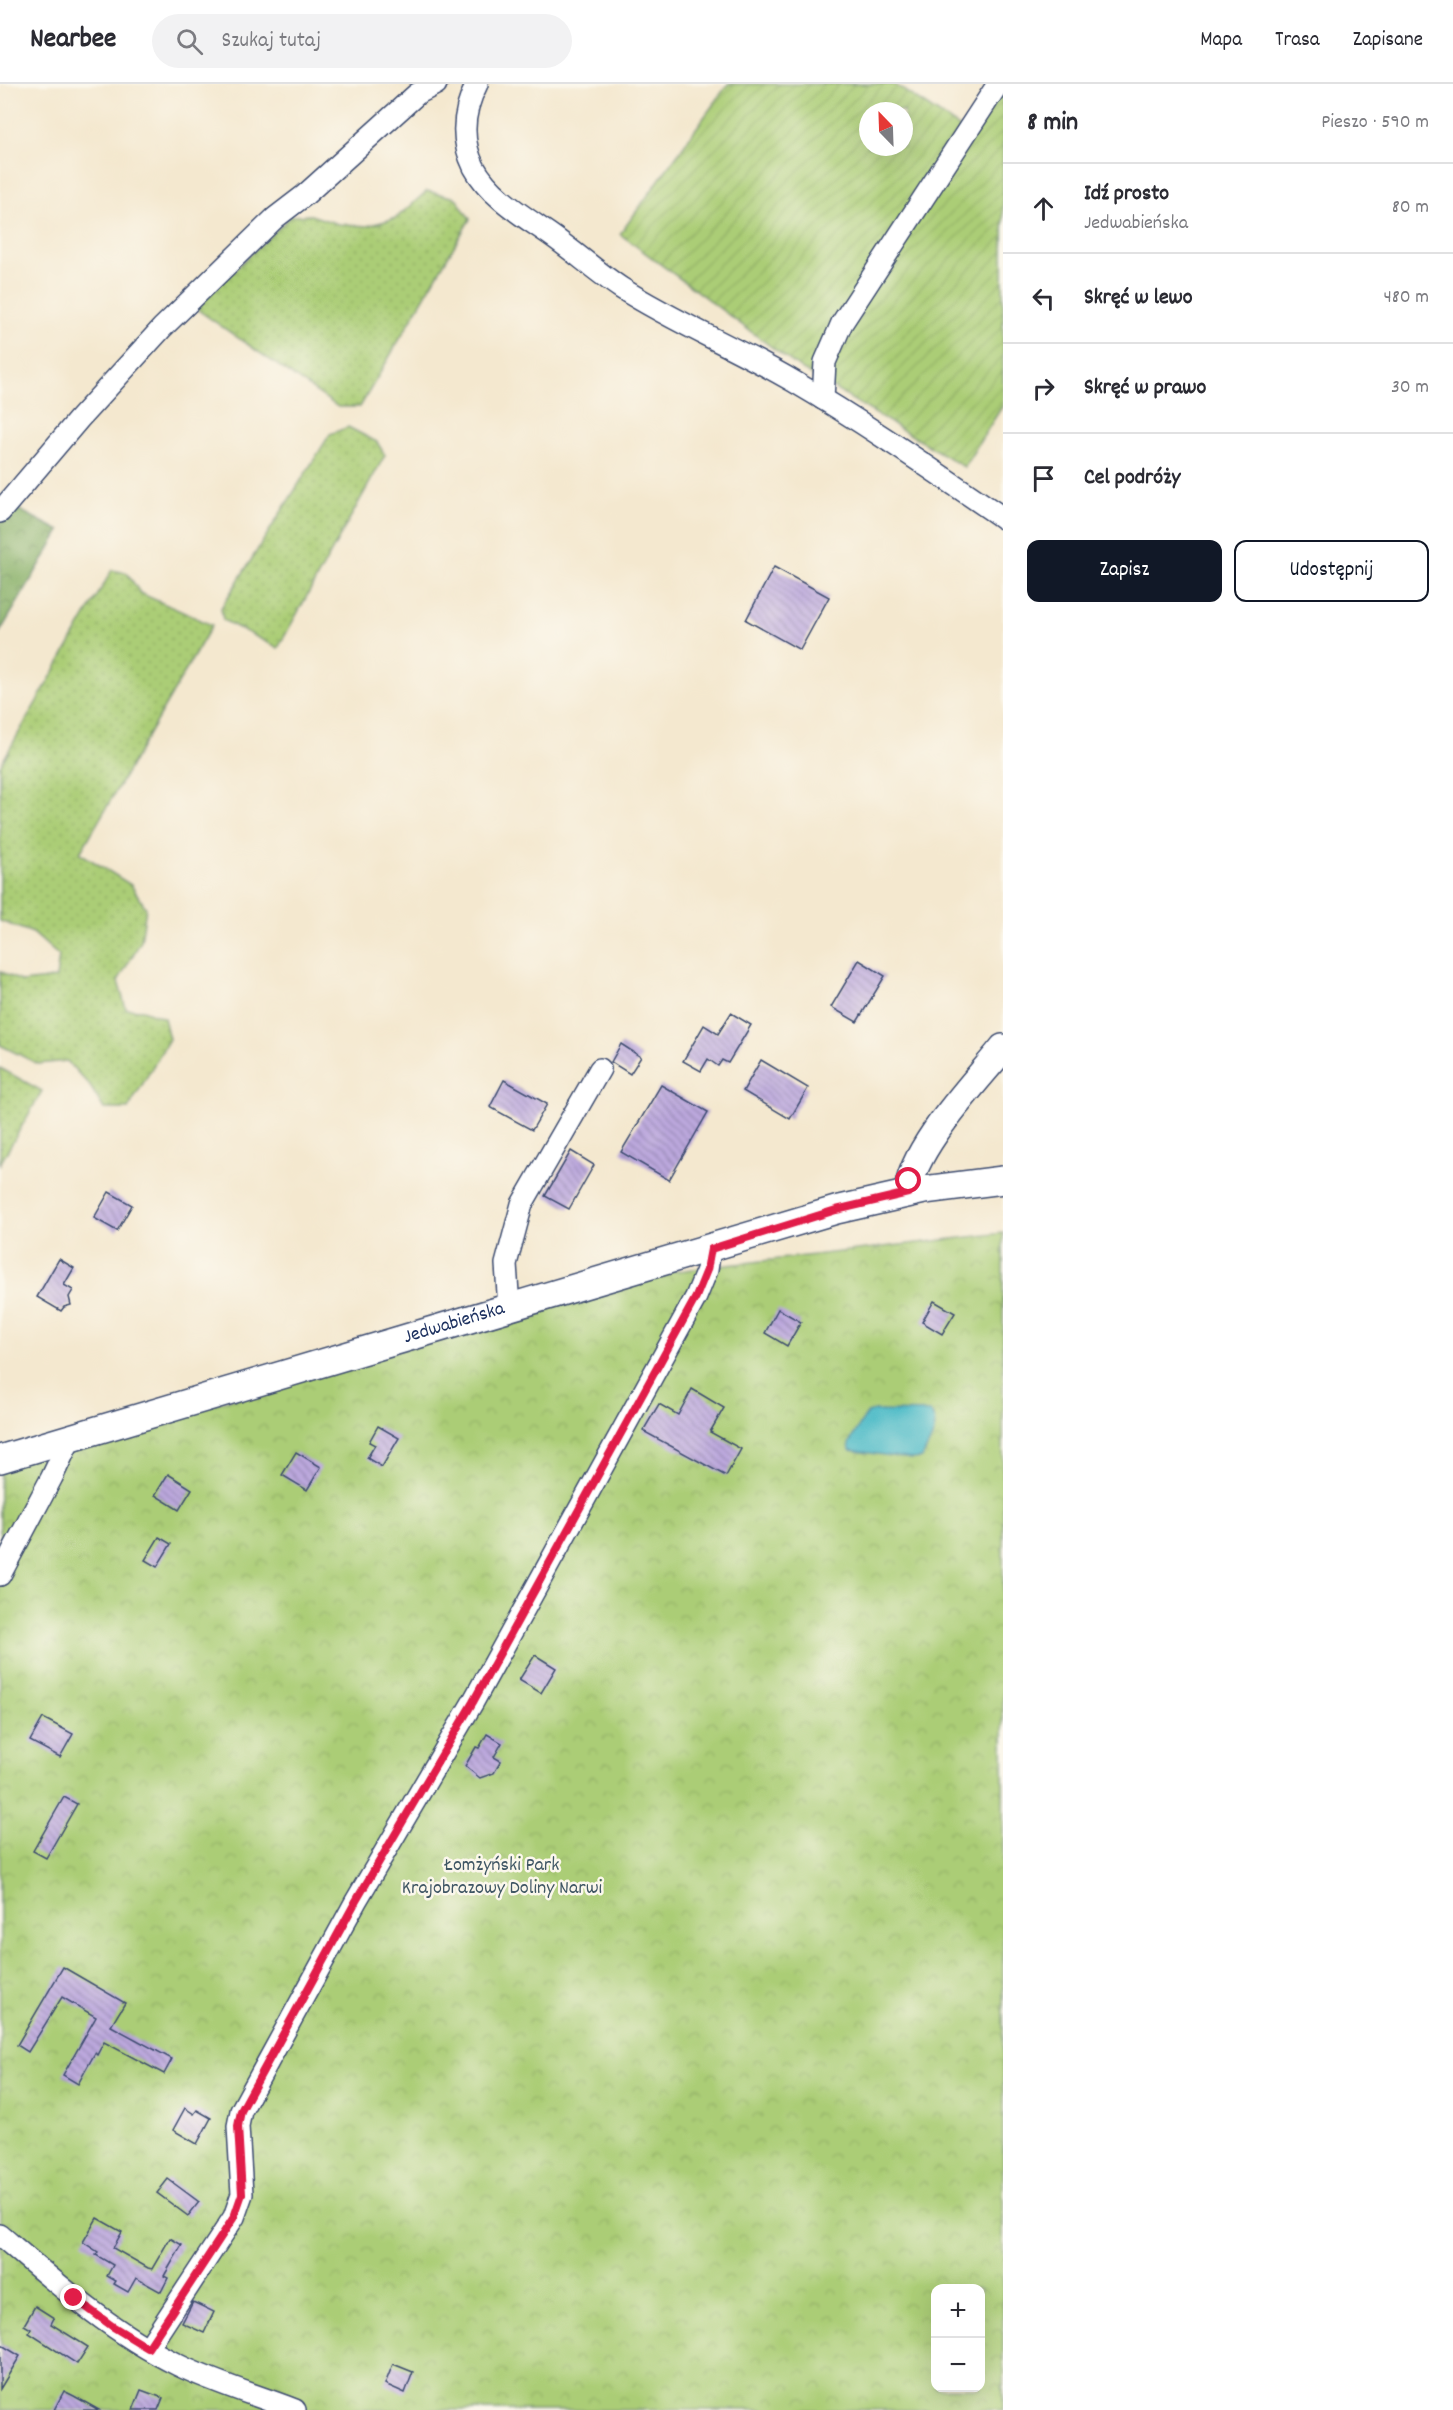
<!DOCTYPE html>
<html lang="pl">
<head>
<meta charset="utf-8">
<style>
	:root { --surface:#fff; --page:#f2f2f3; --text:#2b2b33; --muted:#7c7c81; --line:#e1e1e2; --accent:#111827 }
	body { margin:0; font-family:Dekko,sans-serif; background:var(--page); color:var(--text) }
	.controls { position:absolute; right:18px; bottom:18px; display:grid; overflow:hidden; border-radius:12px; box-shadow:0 6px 24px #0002 }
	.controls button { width:54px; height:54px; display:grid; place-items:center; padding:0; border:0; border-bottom:2px solid var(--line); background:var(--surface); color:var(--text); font:30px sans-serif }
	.compass { position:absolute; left:859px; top:18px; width:54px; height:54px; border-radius:50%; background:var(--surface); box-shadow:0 6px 24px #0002; rotate:337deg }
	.stop { position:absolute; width:18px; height:18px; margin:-14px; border:4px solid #e11d48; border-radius:50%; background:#fff }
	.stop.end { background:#e11d48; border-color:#fff; box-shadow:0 2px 6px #0008 }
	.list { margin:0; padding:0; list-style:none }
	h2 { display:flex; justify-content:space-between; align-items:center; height:78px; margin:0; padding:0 24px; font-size:26px }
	h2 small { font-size:20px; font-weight:400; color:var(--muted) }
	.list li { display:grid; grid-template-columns:39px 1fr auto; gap:18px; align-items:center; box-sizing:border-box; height:90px; padding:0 24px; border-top:2px solid var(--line) }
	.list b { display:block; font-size:22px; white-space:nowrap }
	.list p { margin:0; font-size:20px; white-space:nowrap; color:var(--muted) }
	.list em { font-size:20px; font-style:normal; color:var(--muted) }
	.actions { display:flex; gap:12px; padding:18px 24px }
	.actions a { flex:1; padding:14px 0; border:2px solid var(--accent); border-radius:12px; text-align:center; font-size:21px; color:var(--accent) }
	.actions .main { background:var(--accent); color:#fff }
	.icon { flex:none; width:33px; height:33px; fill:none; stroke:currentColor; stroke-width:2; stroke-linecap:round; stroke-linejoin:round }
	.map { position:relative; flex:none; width:1003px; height:2326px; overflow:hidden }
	header { display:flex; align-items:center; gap:36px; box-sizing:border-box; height:84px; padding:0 30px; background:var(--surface); border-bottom:2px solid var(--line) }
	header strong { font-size:28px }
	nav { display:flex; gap:33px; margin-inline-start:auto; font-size:21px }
	.search { width:420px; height:54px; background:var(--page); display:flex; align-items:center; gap:15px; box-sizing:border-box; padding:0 21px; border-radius:33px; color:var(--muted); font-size:22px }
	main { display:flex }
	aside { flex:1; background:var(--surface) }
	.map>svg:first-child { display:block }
	.grass { fill:url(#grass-dots); stroke:#637e6a; stroke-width:1.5 }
	.forest { fill:url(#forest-crowns); stroke:#527062; stroke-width:1.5 }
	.park { fill:url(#park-crowns); stroke:#637e6a; stroke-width:1.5; fill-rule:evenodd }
	.garden { fill:url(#garden-furrows); stroke:#637e6a; stroke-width:1.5; fill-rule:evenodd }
	.water { fill:#4ebbc7; stroke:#347592; stroke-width:1.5 }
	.building { fill:url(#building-back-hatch) }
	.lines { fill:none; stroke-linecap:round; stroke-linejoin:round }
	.minor-casing { stroke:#3c4b6f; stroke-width:24 }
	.major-casing { stroke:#3c4b6f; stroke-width:30 }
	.minor { stroke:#fff; stroke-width:21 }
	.major { stroke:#fff; stroke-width:27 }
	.route { stroke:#e11d48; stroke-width:8 }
	.labels { text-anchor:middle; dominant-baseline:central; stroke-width:5; stroke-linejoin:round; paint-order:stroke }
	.street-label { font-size:20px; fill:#1b2f5e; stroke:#fbf7ec }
	.park-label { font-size:20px; fill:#3f5664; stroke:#fbf7ec }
</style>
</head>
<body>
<header>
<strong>Nearbee</strong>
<div class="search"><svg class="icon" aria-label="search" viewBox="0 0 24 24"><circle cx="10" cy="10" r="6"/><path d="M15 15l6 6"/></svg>Szukaj tutaj</div>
<nav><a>Mapa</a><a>Trasa</a><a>Zapisane</a></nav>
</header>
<main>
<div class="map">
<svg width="1003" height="2326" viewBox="0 0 1003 2326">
	<defs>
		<pattern id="grass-dots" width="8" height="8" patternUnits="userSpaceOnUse" patternTransform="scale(1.5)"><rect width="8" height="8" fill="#abcd76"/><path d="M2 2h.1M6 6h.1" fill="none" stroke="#93b068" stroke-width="1.8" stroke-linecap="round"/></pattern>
		<pattern id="forest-crowns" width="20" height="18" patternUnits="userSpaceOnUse" patternTransform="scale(1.5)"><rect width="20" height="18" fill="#88b067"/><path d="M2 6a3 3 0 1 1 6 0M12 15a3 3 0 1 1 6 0" fill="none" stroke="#6e9058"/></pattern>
		<pattern id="park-crowns" width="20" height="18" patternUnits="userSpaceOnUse" patternTransform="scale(1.5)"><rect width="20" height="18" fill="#abcd76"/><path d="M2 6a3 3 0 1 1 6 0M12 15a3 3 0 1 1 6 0" fill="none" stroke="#93b068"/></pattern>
		<pattern id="garden-furrows" width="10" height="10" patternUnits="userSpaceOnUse" patternTransform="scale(1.5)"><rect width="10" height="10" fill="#abcd76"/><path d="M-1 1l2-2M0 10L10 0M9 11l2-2" fill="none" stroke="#93b068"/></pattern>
		<pattern id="building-back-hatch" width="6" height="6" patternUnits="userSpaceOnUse" patternTransform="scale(1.5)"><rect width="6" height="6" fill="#bca8dd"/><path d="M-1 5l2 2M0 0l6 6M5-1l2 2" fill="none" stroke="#9889b6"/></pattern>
	</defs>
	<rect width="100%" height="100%" fill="#fbf7ec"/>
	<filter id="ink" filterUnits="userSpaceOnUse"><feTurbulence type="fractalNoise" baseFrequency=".0167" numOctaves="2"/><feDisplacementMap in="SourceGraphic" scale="12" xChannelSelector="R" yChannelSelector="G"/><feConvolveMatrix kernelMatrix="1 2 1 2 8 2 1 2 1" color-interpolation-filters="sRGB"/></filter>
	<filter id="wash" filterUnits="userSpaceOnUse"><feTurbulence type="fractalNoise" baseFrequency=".008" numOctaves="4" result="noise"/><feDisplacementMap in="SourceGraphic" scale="24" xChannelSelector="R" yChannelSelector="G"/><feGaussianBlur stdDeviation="1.35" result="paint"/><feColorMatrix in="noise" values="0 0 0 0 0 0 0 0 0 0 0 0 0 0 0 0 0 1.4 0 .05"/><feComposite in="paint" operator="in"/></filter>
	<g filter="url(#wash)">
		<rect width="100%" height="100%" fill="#f4e8cf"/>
		<g class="grass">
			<polygon points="427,107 456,114 470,135 360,323 338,323 195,224 291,132 311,131 338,140 367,142 396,134"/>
			<polygon points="348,343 377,358 385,371 278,564 223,536 221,524 330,350"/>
			<polygon points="112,486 127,489 140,509 212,541 80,769 131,801 146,824 141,857 118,897 126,925 143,926 164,934 169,955 128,1025 104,1025 90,1002 67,977 38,980 0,961 0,887 22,898 56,894 59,872 33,849 0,837 0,682"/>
			<polygon points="0,984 42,1007 0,1080"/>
		</g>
		<polygon class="forest" points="10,421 60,447 0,548 0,436"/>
		<path class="park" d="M 1003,1149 L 1003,2326 L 0,2326 L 0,1382 L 668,1188 ZM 936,2204 L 980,2204 L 980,2304 L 936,2304 Z"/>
		<path class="garden" d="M 728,0 L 894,0 L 962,45 L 1003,3 L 1003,321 L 964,383 L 801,285 L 620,150 ZM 868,27 L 904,27 L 904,63 L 868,63 Z"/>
		<path class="water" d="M 873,1327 L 930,1328 C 942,1343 929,1358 922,1374 L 912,1375 L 850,1366 L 849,1359 L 867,1329 Z"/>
		<g id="blocks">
			<g class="building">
				<polygon points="774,483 829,513 800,566 746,536"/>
				<polygon points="859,876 885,892 857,938 831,923"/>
				<polygon points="731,929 751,941 728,979 722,976 718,982 708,975 701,987 683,977 704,941 718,950"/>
				<polygon points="621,960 641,973 630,990 611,978"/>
				<polygon points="761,976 808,1004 790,1035 743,1007"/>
				<polygon points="504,996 547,1020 532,1046 490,1023"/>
				<polygon points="661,1001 708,1028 669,1096 621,1068"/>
				<polygon points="571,1067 594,1081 569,1125 545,1112"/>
				<polygon points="109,1108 132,1121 117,1147 94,1134"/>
				<polygon points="59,1175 74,1184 64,1201 73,1206 69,1213 71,1221 64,1223 61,1227 37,1213"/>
				<polygon points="934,1217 955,1229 942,1250 922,1238"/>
				<polygon points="778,1225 801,1238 787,1262 765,1249"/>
				<polygon points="692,1305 724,1324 710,1348 741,1365 726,1392 643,1347 659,1320 678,1331"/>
				<polygon points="378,1342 399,1354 382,1383 367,1374 375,1361 369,1358"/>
				<polygon points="296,1368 321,1383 307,1406 282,1391"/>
				<polygon points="168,1390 192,1405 179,1426 155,1411"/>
				<polygon points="159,1453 171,1460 157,1483 145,1476"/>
				<polygon points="535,1571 556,1584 541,1609 519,1596"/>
				<polygon points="43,1634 73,1650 60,1673 30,1657"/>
				<polygon points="487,1650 502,1659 494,1673 501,1677 494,1689 480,1694 465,1682 476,1663 479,1664"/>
				<polygon points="64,1713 77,1720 46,1774 33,1767"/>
				<polygon points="63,1883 125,1919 111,1942 172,1975 164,1990 104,1958 97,1971 95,1969 78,2000 63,1991 96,1933 62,1913 28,1968 17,1961"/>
				<polygon points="185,2024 194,2030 197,2026 211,2034 197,2060 173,2046"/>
				<polygon points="168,2095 199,2118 188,2132 157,2109"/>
				<polygon points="97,2134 122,2148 113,2164 148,2184 152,2185 170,2154 182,2161 164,2192 168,2194 161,2208 136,2194 128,2208 114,2200 116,2197 107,2192 113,2181 96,2171 98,2168 83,2158"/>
				<polygon points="193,2218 214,2228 204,2249 182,2239"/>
				<polygon points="35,2222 54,2234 51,2240 88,2263 77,2280 29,2249 31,2245 24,2241"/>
				<polygon points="0,2260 20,2272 0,2305"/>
				<polygon points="393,2280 413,2288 405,2309 385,2300"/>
				<polygon points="141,2306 163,2314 158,2326 133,2326"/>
				<polygon points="64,2307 74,2312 99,2326 54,2326"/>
			</g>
		</g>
	</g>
	<g filter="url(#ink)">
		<use href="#blocks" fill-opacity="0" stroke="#3c4b6f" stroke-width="1.5"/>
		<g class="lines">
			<g class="minor-casing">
				<g id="minor">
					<path d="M 477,0 C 463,27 460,55 474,83 C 490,113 525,133 552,152 C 575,168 597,188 621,204 C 676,239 737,264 793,297 C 865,339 934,387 1003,434"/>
					<polyline points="823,315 825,278 842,239 998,0"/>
					<polyline points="0,428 79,335 162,244 275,134 305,111 417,10 436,0"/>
					<polyline points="509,1224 506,1180 522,1120 600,985"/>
					<polyline points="0,1491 52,1393 70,1355"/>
					<path d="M 0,2151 C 56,2199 112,2249 178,2281 C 215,2299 256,2311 295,2326"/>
					<polyline points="148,2264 234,2133 242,2110 238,2042 241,2027 356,1817 473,1618 696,1213 707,1186 710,1165"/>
				</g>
			</g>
			<g class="major-casing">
				<g id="major">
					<path d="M 908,1109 C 911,1065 975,999 1003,964"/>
					<path id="s1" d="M 0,1375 L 836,1126 L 924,1106 L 1003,1096"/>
				</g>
			</g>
			<use href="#minor" class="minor"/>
			<use href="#major" class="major"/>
		</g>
	</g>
	<g class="lines" filter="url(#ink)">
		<polyline class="route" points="74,2214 112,2242 148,2264 234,2133 242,2110 238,2042 241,2027 356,1817 473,1618 696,1213 707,1186 711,1165 836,1126 908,1109 909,1097"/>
	</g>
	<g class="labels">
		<g class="street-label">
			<text stroke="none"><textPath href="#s1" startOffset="474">Jedwabieńska</textPath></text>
		</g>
		<g class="park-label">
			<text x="502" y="1782">Łomżyński Park<tspan x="502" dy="23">Krajobrazowy Doliny Narwi</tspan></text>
		</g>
	</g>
</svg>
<div class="controls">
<button>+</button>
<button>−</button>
</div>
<svg class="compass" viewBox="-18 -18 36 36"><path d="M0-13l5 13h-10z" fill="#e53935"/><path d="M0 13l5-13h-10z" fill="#7c7c81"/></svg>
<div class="stop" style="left:909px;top:1097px"></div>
<div class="stop end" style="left:74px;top:2214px"></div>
</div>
<aside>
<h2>8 min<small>Pieszo · 590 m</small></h2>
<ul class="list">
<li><svg class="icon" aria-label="ahead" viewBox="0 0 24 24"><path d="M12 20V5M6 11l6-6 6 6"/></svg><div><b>Idź prosto</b><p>Jedwabieńska</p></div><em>80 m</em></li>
<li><svg class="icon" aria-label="left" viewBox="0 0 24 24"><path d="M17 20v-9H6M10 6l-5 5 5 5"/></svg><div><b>Skręć w lewo</b></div><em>480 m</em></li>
<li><svg class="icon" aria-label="right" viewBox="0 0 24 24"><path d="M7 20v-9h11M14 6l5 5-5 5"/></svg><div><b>Skręć w prawo</b></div><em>30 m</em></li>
<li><svg class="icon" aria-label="arrive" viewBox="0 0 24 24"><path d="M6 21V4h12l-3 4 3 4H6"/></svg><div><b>Cel podróży</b></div></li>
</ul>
<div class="actions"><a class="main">Zapisz</a><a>Udostępnij</a></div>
</aside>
</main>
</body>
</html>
